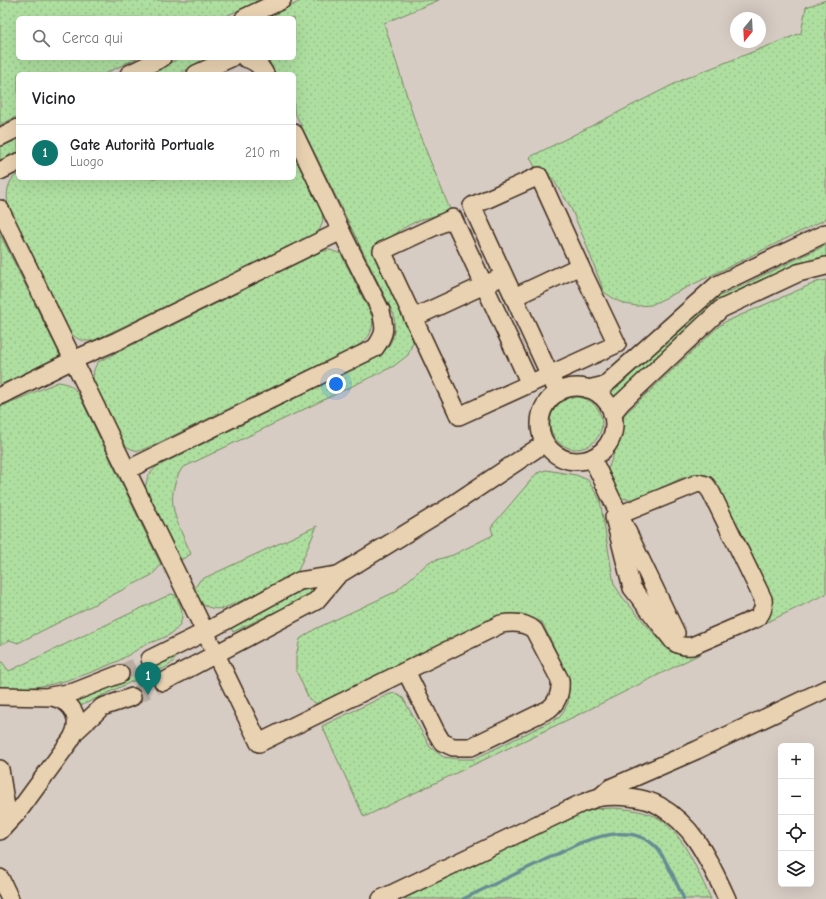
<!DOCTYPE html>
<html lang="it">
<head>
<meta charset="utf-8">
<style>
	:root { --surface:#fff; --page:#f6f6f6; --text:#202124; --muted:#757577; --line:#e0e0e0; --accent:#0f766e }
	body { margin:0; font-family:"Comic Neue",sans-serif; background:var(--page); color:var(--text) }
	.controls { position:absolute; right:12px; bottom:12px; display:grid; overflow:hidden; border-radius:6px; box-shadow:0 4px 16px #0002 }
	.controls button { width:36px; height:36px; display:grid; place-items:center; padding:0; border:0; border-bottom:1px solid var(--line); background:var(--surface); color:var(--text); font:20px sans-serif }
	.compass { position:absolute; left:730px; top:12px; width:36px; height:36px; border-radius:50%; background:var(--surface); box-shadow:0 4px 16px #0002; rotate:198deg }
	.you { position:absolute; left:336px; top:384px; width:14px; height:14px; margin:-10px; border:3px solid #fff; border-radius:50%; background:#1a73e8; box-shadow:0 0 0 6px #1a73e833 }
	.badge { display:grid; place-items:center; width:26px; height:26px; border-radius:50%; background:var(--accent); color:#fff; font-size:13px; font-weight:700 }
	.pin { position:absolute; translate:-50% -33px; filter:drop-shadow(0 1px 2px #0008) }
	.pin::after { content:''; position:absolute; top:21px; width:14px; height:12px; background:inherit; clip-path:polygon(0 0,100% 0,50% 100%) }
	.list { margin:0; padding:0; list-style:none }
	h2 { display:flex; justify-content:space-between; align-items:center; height:52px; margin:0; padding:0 16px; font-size:17px }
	h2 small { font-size:13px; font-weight:400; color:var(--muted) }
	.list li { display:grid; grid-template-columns:26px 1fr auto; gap:12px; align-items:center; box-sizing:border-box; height:56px; padding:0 16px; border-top:1px solid var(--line) }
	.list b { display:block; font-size:15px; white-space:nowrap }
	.list p { margin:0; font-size:13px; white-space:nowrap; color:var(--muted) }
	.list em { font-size:13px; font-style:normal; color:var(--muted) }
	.icon { flex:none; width:22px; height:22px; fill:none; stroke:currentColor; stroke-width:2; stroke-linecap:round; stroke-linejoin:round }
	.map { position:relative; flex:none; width:826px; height:899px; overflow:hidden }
	.search { position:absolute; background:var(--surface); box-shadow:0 4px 16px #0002; left:16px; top:16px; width:280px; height:44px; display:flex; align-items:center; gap:10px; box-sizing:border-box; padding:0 14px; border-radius:6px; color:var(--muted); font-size:15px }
	.panel { position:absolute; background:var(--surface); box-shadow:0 4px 16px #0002; left:16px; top:72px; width:280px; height:108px; border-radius:6px }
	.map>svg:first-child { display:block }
	.green { fill:url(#green-dots); stroke:#74845f }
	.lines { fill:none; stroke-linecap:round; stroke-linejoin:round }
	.stream { stroke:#668d93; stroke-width:3.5 }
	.minor-tunnel { stroke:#b8aca3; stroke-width:17; stroke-dasharray:17 8; stroke-linecap:butt }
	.minor-casing { stroke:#3b2a1e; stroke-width:20 }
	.minor { stroke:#e9d2b2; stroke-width:17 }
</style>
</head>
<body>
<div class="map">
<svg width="826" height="899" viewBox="0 0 826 899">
	<defs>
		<pattern id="green-dots" width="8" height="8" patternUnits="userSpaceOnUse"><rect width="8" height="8" fill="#aedfa0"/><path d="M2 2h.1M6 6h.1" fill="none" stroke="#97c089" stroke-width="1.8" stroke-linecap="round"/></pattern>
	</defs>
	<rect width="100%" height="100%" fill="#d7ccc4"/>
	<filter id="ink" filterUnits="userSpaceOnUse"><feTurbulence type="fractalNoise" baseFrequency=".025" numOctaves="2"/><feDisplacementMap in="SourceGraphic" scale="8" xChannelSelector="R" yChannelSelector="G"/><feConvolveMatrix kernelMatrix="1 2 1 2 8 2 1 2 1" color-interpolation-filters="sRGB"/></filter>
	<g filter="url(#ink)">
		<g class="green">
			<polygon points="0,0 260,0 222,18 18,18 18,58 137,58 104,74 18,74 18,116 0,125"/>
			<path d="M 303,0 L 439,0 L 384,23 L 418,131 L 451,212 C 432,216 401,223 390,241 C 388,245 387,249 385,253 L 413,342 L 408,355 L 394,366 L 182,468 C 162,501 178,523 191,554 L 181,560 L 145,488 L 148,476 L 156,467 L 370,361 C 391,349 396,339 394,315 L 294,111 L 294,74 L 276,74 L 269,61 L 266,58 L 294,58 L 294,18 L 265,18 Z"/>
			<polygon points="826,0 826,219 651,305 637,306 625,304 616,300 604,292 585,241 570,206 552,178 535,167 530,157 686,78 801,33 806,7"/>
			<polygon points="180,58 211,58 178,74 146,74"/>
			<polygon points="18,135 18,152 0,160 0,144"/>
			<path d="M 294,156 L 322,212 L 323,220 L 319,232 L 93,341 C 80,341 77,340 68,330 L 8,205 C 6,195 7,180 18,174 L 18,178 L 294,178 Z"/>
			<polygon points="0,234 61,357 0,386"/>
			<polygon points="826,245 826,259 810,262 772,276 716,304 615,401 606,392 617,388 710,301"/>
			<path d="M 330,250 L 341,254 L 373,318 C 372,336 368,339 354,348 L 156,444 L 139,451 C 134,450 128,448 125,445 C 118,438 92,386 93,377 C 93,371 95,366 98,362 L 320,252 Z"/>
			<polygon points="826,280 826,594 755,628 763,619 698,479 682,478 638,499 625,499 618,495 608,469 620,438 624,415 718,327 725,322 817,282"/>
			<path d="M 58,382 C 70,383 75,388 81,399 L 161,565 L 152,575 L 18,643 L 10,640 L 0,645 L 0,407 Z"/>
			<circle cx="576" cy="423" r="26"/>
			<polygon points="546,470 576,475 588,480 600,500 614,584 623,598 669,651 685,656 702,653 586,711 364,817 322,726 385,696 394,693 403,698 430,747 443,757 458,759 474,759 560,717 568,703 569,678 542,622 522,614 501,615 317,704 309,699 296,670 296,656 300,639 315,629 395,592 429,562 453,555 493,535 491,527 537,473"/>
			<path d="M 317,526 L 297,573 L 269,589 L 224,608 C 216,610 206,608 200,602 C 197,599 195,594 193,591 L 200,580 Z"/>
			<polygon points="312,586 314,593 233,632 230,625"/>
			<path d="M 171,594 L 175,595 C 180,604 185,613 180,624 C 174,636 159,639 147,644 C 137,649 128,656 118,661 C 81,678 41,691 0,688 L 0,662 L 2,662 L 9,671 Z"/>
			<path d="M 175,654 L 176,658 C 170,666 163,670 152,672 L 78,707 L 75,700 Z"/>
			<path d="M 613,808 C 628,809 647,811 660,819 C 685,836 698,873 711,899 L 397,899 L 576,815 L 593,809 Z"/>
		</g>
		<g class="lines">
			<path class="stream" d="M 463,899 L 580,843 C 604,834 635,826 656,847 C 666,858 677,885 684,899"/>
			<g class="minor-tunnel">
				<polyline points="120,674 150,659"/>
				<polyline points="132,697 163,682"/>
			</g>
			<g class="minor-casing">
				<g id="minor">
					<polyline points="244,18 282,0"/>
					<path d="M 245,58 C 255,61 260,65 265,74"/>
					<polyline points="129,74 162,58"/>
					<polyline points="196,74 231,58"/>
					<polyline points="0,137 18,128"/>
					<polyline points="0,171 18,162"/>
					<path d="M 0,209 L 259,743 L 501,624 C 513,622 525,622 534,630 L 560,680 C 561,692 558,702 549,709 L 471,747 L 453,747 L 442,742 L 436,732 L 406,671"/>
					<polyline points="514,297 580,266 617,344 459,416 382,251 453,218 530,384"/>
					<polyline points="413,318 495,280"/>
					<circle cx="577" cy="424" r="37"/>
					<polyline points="588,389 605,385 717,285 826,233"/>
					<polyline points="558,393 472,206 539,176 580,266"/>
					<polyline points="0,396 73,360 117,341 341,231 294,133"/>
					<polyline points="612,414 621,403 721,309 798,273 826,266"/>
					<polyline points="592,458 676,633"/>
					<path d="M 127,470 L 375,348 C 386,333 385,329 381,311 L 341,231"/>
					<path d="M 698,483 L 706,485 L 711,492 L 763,599 C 764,607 763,612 757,618 L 692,646 C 684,647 679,646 673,641 L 632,588 L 614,517 Z"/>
					<polyline points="150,659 205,632 299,581 338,575"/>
					<polyline points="163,682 316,601 338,575 449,507 545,443"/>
					<path d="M 0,696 L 52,697 C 75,702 83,722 70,741 L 18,812 L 0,831"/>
					<polyline points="50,696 74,692 120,674"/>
					<polyline points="76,731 102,707 132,697"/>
					<polyline points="0,769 6,807 0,828"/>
					<polyline points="600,797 610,788 697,750 826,689"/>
					<polyline points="0,878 10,899"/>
					<path d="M 381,899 L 580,804 C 587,802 594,798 601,797 C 618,795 645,797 660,806 C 673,814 687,827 696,840 C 708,858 718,879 727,899"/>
				</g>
			</g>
			<use href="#minor" class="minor"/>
		</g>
	</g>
</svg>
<div class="controls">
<button>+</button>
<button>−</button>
<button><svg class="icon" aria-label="locate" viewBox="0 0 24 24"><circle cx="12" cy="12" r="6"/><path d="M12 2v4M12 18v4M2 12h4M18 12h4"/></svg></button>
<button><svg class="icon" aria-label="layers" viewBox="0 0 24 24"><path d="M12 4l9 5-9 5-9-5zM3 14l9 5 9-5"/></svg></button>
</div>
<svg class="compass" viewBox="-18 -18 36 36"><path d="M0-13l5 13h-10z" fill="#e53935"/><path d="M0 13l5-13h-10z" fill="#757577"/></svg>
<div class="you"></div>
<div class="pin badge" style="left:148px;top:695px">1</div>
<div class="search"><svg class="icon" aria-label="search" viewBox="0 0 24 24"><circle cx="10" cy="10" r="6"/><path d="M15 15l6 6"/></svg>Cerca qui</div>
<section class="panel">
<h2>Vicino<small></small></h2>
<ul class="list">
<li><span class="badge">1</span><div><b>Gate Autorità Portuale</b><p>Luogo</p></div><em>210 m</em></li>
</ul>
</section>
</div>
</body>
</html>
